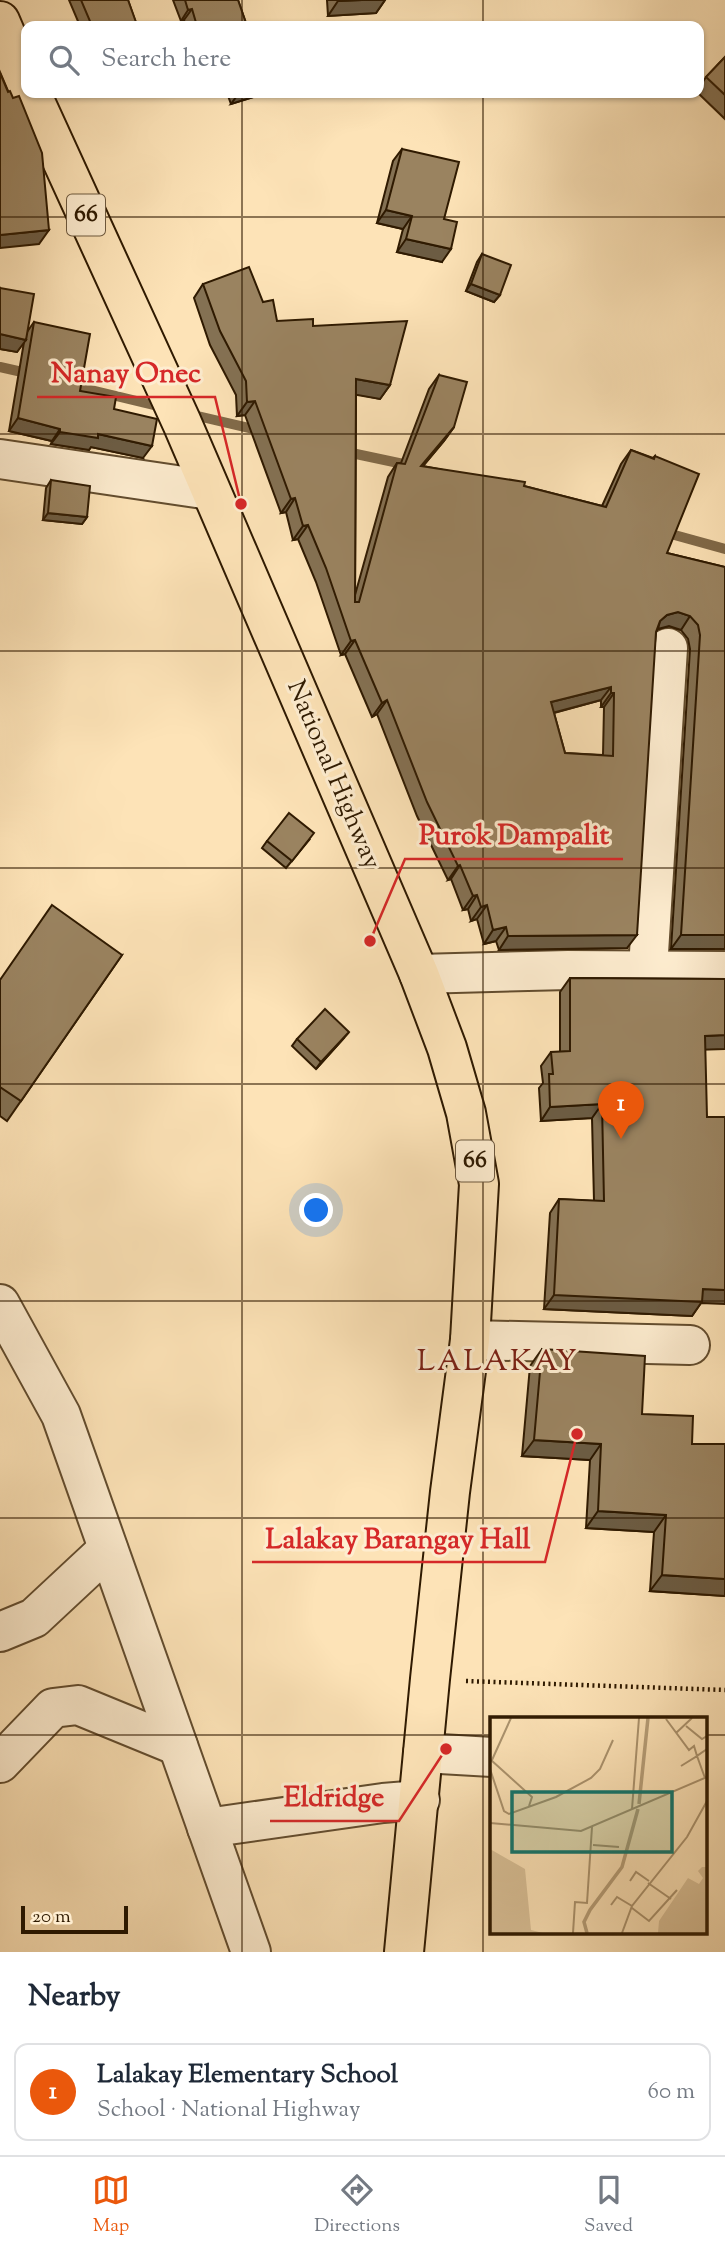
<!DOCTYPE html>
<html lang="en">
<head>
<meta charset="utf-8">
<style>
	:root { --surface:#fff; --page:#f2f2f3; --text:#1f2937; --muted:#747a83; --line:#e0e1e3; --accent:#ea580c }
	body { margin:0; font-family:"Sorts Mill Goudy",serif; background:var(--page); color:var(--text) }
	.scale { position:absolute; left:21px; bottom:18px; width:107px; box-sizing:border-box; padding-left:7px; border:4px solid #2f1a01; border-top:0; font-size:19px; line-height:24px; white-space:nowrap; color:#2f1a01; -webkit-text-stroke:5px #feedd0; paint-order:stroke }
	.you { position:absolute; left:317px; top:1211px; width:24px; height:24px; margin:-18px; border:5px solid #fff; border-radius:50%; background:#1a73e8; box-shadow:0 0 0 10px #1a73e833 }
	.badge { display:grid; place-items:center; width:46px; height:46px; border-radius:50%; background:var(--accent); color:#fff; font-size:23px; font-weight:700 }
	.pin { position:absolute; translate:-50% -58px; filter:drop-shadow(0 2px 4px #0008) }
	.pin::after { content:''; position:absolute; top:37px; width:24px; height:21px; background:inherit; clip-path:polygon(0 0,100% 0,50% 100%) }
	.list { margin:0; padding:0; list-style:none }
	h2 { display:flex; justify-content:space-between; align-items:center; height:91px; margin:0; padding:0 28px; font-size:30px }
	h2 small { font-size:23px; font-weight:400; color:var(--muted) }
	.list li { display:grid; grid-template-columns:46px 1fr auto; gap:21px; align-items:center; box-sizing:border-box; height:98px; margin:0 14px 14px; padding:0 14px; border:2px solid var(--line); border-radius:14px }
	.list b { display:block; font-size:26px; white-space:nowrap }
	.list p { margin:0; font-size:23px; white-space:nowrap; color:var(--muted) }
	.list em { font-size:23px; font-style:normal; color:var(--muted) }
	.icon { flex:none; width:38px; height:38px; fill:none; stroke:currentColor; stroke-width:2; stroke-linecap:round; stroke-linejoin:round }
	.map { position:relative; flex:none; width:725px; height:1952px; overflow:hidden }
	.search { position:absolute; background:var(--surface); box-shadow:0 2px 5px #0004; left:21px; right:21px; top:21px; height:77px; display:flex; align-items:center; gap:18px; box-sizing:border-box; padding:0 24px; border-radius:14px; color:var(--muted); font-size:26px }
	.sheet { height:203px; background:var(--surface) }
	nav { display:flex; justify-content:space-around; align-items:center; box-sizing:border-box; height:98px; border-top:2px solid var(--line); background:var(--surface); font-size:19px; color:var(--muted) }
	nav a { display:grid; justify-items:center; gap:4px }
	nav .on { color:var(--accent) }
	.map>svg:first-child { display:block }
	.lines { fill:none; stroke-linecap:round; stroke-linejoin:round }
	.stream { stroke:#816a49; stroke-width:10 }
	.minor-casing { stroke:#624c2e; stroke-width:42 }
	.major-casing { stroke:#2f1a01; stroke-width:42 }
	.path { stroke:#2f1a01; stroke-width:4.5; stroke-dasharray:2 3.5; stroke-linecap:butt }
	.minor { stroke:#feedd0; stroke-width:38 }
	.major { stroke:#fde3b7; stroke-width:38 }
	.wall { fill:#847153; stroke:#2f1a01; stroke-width:2; fill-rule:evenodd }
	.shaded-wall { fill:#6c5c43; stroke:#2f1a01; stroke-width:2 }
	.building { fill:#9a8360; stroke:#2f1a01; stroke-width:2; fill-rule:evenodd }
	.grid { fill:none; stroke:#2f1a01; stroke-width:2; stroke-opacity:0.55 }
	.labels { text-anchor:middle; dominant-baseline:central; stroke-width:6; stroke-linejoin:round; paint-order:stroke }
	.shield { fill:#feedd0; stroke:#6d593f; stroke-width:2 }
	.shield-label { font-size:24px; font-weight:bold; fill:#2f1a01 }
	.street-label { font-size:26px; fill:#2f1a01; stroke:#feedd0 }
	.quarter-label { font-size:30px; letter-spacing:2px; fill:#7a1f14; stroke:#feedd0 }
	.inset-river { fill:none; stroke:#b79f79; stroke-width:3.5 }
	.inset-road { fill:none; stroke:#ab936e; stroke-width:2 }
	.view { fill:#0f766e; fill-opacity:0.15; stroke:#0f766e; stroke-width:3.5 }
	.inset-edge { fill:none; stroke:#2f1a01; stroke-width:3.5 }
	.leader { fill:none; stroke:#d62828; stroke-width:2.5 }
	.callout-dot { fill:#d62828; stroke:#feedd0; stroke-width:2.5 }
	.callout-label { font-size:28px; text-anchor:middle; font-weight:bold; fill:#d62828; stroke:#feedd0; stroke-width:6; stroke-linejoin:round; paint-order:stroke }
</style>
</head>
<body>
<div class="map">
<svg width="725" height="1952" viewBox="0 0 725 1952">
	<rect width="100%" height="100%" fill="#fde3b7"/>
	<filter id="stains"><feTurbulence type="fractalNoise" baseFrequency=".00286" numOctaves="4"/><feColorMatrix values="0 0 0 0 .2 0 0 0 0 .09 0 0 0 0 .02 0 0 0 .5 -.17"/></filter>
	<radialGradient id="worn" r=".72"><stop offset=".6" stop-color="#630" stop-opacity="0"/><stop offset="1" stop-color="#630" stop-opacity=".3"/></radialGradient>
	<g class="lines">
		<g class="stream">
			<polyline points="0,367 31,374"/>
			<polyline points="66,384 166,408"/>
			<polyline points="189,414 262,431"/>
			<polyline points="342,451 408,465"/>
			<polyline points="660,531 725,549"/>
		</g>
		<g class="minor-casing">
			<g id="minor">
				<polyline points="0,459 210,490"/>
				<polyline points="648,969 668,648"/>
				<polyline points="419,974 568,970 725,971"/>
				<polyline points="0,1304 61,1415 251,1952"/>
				<polyline points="470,1340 690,1345"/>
				<polyline points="0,1632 34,1618 108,1549"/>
				<polyline points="423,1753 492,1757"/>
				<polyline points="0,1763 53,1708 78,1705 178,1746"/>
				<polyline points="207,1828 383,1803 420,1800"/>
			</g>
		</g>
		<g class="major-casing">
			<g id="major">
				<polyline points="0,21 26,82"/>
				<polyline points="31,93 182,423 419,974 447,1048 466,1113 479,1184 470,1340 450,1492 430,1679 404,1952"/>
			</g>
		</g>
		<polyline class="path" points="466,1681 725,1690"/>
		<use href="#minor" class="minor"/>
		<use href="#major" class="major"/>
	</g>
	<g class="wall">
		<polygon points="69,0 128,0 137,26 80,26"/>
		<polygon points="173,0 238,0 247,26 186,26 184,20 181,21"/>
		<polygon points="327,0 385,0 376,13 328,16"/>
		<polygon points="725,57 725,119 698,93 699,93 699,88 706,77"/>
		<polygon points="227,93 266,93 231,104"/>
		<polygon points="402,149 444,219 442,262 397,252 403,229 377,223 393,161"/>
		<polygon points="482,254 500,295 494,302 466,291 477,262"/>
		<path d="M 203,284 L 263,302 L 277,321 L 313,326 L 390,385 L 380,399 L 356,394 L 355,595 L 388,477 L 397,463 L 401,463 L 429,389 L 439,375 L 454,427 L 444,441 L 423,466 L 524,486 L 602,506 L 621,464 L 631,450 L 653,458 L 655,456 L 667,553 L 725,567 L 725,949 L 671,949 L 690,649 L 688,639 L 681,630 L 669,626 L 658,629 L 656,632 L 627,948 L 499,950 L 496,941 L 484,944 L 477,919 L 471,921 L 468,909 L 463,910 L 451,879 L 448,880 L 417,816 L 377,714 L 372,717 L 345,654 L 341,655 L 316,582 L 298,539 L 293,540 L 286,512 L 281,513 L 245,415 L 237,416 L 236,395 L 210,345 L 194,298 ZM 601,700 L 601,707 L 604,707 L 603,755 L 565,753 L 554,713 Z"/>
		<polygon points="0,288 27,332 34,322 80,391 114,409 143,458 91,447 89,450 51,444 52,441 9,431 24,342 17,352 0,349"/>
		<polygon points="51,480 87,517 82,524 43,520 46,488"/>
		<polygon points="309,840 286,868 262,848 267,841"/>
		<polygon points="122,955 7,1121 0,1116 0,979"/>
		<polygon points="570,978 725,979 725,1049 705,1049 701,1303 692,1316 544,1309 550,1213 559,1199 594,1201 592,1118 541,1121 539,1088 543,1083 541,1066 551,1052 560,1052 560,992"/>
		<polygon points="297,1039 343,1039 316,1069 292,1046"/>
		<polygon points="542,1349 642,1414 692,1444 725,1444 725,1596 650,1591 654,1532 586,1528 590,1460 522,1456 530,1366"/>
	</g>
	<g class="shaded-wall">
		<polygon points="362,0 385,0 376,13 328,16 338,1"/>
		<polygon points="192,9 184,20 181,21 188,10"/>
		<polygon points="239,93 266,93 231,104"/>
		<polygon points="386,210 412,216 403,229 377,223"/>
		<polygon points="49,230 39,244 0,248 0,235"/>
		<polygon points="406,239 451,249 442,262 397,252"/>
		<polygon points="471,284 500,295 494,302 466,291"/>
		<polygon points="0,334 26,340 17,352 0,349"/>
		<polygon points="356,379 390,385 380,399 346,393"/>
		<polygon points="255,401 245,415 237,416 247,402"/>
		<polygon points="18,418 60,429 52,441 9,431"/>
		<polygon points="454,427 444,441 411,480 421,466"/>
		<polygon points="60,432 98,434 152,446 143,458 91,447 89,450 51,444"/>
		<polygon points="295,498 286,512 281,513 291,499"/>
		<polygon points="48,513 87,517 82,524 43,520"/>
		<polygon points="308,525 298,539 293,540 303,526"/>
		<polygon points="678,612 690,616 681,630 669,626 658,629 660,621 667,615"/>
		<polygon points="355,640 345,654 341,655 351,641"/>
		<polygon points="611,687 601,700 541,716 551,702"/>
		<polygon points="611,693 614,693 604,707 601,707"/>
		<polygon points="387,700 377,714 372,717 382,703"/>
		<polygon points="460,865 451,879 448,880 458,866"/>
		<polygon points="477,895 468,909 463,910 473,896"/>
		<polygon points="487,905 477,919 471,921 481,907"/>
		<polygon points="506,927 496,941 484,944 493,930"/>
		<polygon points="637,935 627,948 499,950 508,936"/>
		<polygon points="681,935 725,935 725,949 671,949"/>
		<polygon points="349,1032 343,1039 316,1069 321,1062"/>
		<polygon points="725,1035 725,1049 695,1050 705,1036"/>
		<polygon points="602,1104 592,1118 541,1121 550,1107"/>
		<polygon points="703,1289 725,1290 725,1304 701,1303 692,1316 544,1309 554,1295"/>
		<polygon points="534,1440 601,1444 590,1460 522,1456"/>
		<polygon points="598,1511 666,1515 654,1532 586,1528"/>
		<polygon points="662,1575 725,1579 725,1596 650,1591"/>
	</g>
	<g class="building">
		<polygon points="81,0 128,0 137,25 135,26 92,26"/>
		<polygon points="185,0 238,0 247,26 197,26 192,9 188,10"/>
		<polygon points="338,0 362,0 338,1"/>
		<polygon points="725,57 725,95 706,77"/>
		<polygon points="0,73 8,92 10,91 13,98 19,96 42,153 49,230 0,235"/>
		<polygon points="402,149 459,162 444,219 457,222 451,249 406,239 412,216 386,210"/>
		<polygon points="482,254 511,265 500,295 471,284"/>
		<path d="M 249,267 L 263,302 L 273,300 L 277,321 L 313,319 L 313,326 L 407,321 L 390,385 L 356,379 L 355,602 L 359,602 L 397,463 L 405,464 L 439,375 L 467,382 L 454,427 L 421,466 L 525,482 L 524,486 L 606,507 L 631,450 L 654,459 L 655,456 L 699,474 L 667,553 L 725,567 L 725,935 L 681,935 L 700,635 L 698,625 L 690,616 L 678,612 L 667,615 L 660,621 L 656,632 L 637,935 L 508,936 L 506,927 L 493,930 L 487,905 L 481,907 L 477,895 L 473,896 L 460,865 L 458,866 L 427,802 L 387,700 L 382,703 L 355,640 L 351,641 L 326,568 L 308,525 L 303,526 L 295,498 L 291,499 L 255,401 L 247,402 L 246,381 L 220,331 L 203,284 ZM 611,687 L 611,693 L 614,693 L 613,756 L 565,753 L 551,702 Z"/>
		<polygon points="0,288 34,294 26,340 0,334"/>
		<polygon points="34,322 90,334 80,391 116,397 114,409 157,419 152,446 98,434 98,438 60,432 60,429 18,418"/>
		<polygon points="51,480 90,486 87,517 48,513"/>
		<polygon points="289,813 314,833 292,861 267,841"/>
		<polygon points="52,905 122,955 21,1101 0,1087 0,980"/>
		<polygon points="570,978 725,979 725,1035 705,1036 707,1117 725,1117 725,1290 703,1289 702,1302 554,1295 559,1199 604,1201 602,1104 550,1107 549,1074 553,1074 551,1052 570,1051"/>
		<polygon points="325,1009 349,1032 321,1062 297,1039"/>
		<polygon points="542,1349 645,1356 642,1414 693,1416 692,1444 725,1444 725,1579 662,1575 666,1515 598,1511 601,1444 534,1440"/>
	</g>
	<path class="grid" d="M 242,0 L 242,26M 483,0 L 483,26M 242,93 L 242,1952M 483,93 L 483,1952M 0,217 L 725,217M 0,434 L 725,434M 0,651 L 725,651M 0,868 L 725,868M 0,1084 L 725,1084M 0,1301 L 725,1301M 0,1518 L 725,1518M 0,1735 L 492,1735M 706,1735 L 725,1735"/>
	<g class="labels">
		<g class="shield">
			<rect x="67" y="194.5" width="38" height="41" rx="5"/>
			<rect x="456" y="1140.5" width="38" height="41" rx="5"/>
		</g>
		<g class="shield-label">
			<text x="86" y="215">66</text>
			<text x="475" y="1161">66</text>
		</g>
		<g class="street-label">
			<text transform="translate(333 775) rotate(67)">National Highway</text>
		</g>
		<g class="quarter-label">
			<text x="498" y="1362">LALAKAY</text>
		</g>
	</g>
	<g transform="translate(490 1717)">
		<rect width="217" height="217" fill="#fde3b7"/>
		<path d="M 0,132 L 35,152 L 41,213 L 53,216 L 0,216 ZM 212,150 L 217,150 L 217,216 L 168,216 L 169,204 L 198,161 L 209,167 L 213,161 L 208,154 Z" fill="#dac198"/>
		<path class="inset-river" d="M 149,87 L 158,1M 97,216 L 94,205 L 100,193 L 132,150 L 148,92"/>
		<path class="inset-road" d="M 176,2 L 199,33 L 204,29 L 207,39 L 191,49M 196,9 L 212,22 L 217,19M 186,16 L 202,1M 1,43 L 42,80 L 39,89M 2,43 L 21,1M 0,52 L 14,94 L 19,97 L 66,80 L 101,61 L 110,52 L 123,23M 215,61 L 207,39 L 217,32M 142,92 L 149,1M 0,106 L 91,114 L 217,60M 103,128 L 129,130M 140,164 L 146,155 L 159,164M 158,166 L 181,182M 121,188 L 127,180 L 142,189M 142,191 L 159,204 L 187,173M 83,216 L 85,185 L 97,186 L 102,110M 132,216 L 142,189 L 197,120 L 217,84"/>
		<path class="view" d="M 22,75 L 182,75 L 182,135 L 22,135 Z"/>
		<rect width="217" height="217" class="inset-edge"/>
	</g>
	<path class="leader" d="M241 504L215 397H37M370 941L405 859H623M577 1434L545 1562H252M446 1749L399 1821H270"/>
	<g class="callout-dot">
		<circle cx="241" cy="504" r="7"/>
		<circle cx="370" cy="941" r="7"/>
		<circle cx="577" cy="1434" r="7"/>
		<circle cx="446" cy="1749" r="7"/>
	</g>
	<g class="callout-label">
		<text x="126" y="382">Nanay Onec</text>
		<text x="514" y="844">Purok Dampalit</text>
		<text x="398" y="1548">Lalakay Barangay Hall</text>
		<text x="334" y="1806">Eldridge</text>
	</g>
	<rect width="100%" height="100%" filter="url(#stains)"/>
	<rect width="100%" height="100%" fill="url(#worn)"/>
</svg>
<div class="scale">20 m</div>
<div class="you"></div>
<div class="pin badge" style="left:621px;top:1139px">1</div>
<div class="search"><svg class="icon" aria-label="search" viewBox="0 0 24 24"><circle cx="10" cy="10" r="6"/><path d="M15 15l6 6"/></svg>Search here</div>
</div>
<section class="sheet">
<h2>Nearby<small></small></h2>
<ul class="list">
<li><span class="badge">1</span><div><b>Lalakay Elementary School</b><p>School · National Highway</p></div><em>60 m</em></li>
</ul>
</section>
<nav>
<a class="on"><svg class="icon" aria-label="map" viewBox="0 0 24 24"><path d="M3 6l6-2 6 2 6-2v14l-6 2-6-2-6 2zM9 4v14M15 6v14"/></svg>Map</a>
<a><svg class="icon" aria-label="directions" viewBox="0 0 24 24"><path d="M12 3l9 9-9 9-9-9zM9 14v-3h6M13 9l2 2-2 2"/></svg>Directions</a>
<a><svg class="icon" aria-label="saved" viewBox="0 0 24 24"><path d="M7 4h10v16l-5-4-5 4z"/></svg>Saved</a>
</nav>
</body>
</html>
